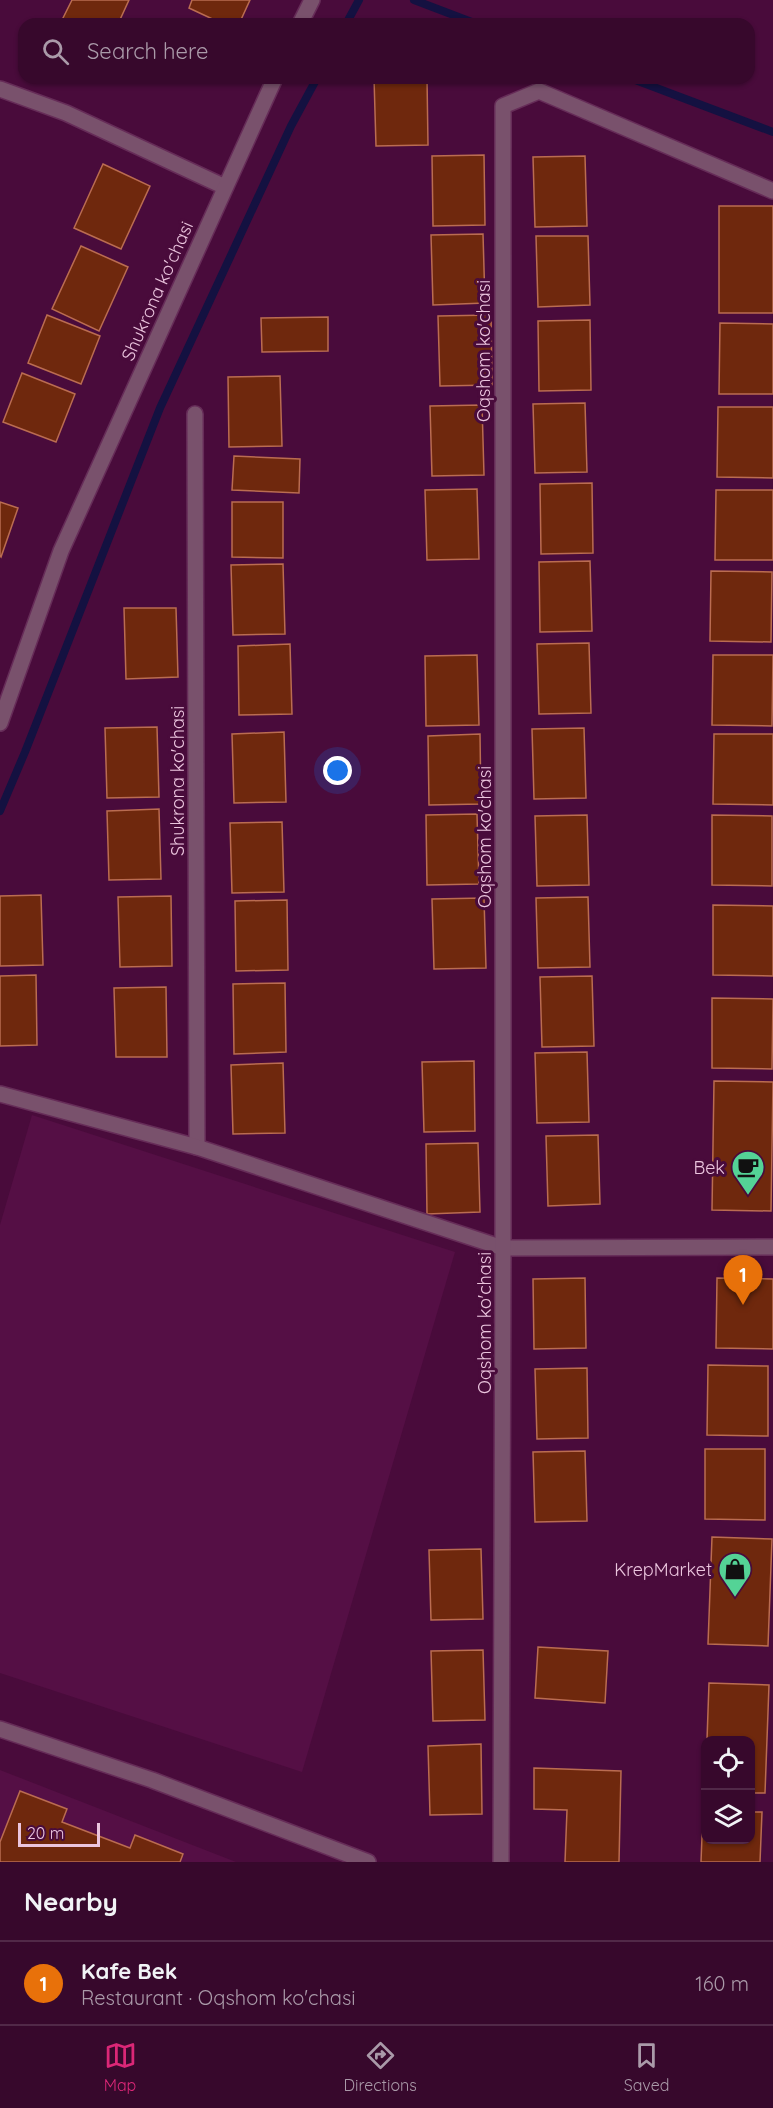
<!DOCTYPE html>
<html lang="en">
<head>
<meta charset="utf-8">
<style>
	:root { --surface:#37082c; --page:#3e1134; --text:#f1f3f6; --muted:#aa9aa9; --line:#512948; --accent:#db2777 }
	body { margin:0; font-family:Quicksand,sans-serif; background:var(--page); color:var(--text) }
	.controls { position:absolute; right:18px; bottom:18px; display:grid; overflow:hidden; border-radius:12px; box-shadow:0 2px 4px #0004 }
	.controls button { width:54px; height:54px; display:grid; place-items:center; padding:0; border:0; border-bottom:2px solid var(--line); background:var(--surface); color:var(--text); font:30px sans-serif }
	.scale { position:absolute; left:18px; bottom:15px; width:82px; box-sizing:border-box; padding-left:6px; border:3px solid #ebc5de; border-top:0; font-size:16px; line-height:21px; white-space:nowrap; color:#ebc5de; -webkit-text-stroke:4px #490b3b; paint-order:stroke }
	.you { position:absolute; left:338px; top:771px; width:21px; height:21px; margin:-15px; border:4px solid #fff; border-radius:50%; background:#1a73e8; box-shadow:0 0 0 9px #1a73e833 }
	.badge { display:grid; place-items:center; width:39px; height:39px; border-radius:50%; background:var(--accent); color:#fff; font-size:20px; font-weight:700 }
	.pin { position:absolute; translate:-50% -50px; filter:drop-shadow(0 2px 3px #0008) }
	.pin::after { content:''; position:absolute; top:32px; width:21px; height:18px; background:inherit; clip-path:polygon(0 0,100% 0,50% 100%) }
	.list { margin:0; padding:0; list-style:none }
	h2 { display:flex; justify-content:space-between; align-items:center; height:78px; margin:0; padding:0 24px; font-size:26px }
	h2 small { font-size:20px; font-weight:400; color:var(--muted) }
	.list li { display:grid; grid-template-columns:39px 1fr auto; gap:18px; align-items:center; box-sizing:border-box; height:84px; padding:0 24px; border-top:2px solid var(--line) }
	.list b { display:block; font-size:22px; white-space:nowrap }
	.list p { margin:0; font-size:20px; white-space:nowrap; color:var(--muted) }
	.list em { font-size:20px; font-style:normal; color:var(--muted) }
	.icon { flex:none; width:33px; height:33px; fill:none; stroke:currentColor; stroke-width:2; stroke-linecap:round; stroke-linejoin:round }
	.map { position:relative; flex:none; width:773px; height:1862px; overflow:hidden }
	.search { position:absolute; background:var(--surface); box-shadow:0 2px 4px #0004; left:18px; right:18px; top:18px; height:66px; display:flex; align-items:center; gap:15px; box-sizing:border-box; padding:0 21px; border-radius:18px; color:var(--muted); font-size:22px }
	.sheet { height:162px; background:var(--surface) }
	nav { display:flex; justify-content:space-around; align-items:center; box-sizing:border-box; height:84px; border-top:2px solid var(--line); background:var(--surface); font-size:16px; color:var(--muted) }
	nav a { display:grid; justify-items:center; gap:3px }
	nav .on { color:var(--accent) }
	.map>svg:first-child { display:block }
	.built { fill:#550f45 }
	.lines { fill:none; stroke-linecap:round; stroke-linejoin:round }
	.stream { stroke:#141141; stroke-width:8 }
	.building { fill:#6f280d; stroke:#ba6c51; stroke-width:1.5 }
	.minor-casing { stroke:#662c58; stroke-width:18 }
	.minor { stroke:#79516c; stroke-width:15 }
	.labels { text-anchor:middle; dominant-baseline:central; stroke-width:6; stroke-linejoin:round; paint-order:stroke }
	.street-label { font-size:18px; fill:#ebc5de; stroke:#490b3b }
	.poi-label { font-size:18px; fill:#ebc5de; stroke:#490b3b; text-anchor:end }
</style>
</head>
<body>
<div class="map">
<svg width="773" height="1862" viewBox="0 0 773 1862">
	<rect width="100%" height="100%" fill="#490b3b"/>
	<g class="built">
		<polygon points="32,1115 455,1252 302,1772 0,1673 0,1225"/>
		<polygon points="0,1770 236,1862 0,1862"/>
	</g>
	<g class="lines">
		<g class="stream">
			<polyline points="414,0 477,24"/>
			<polyline points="346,24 359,0"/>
			<polyline points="630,78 773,132"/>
			<polyline points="0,811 25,752 160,408 291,126 317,78"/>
		</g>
	</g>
	<g class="building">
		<polygon points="72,0 129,0 118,24 60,24"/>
		<polygon points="192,0 250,0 239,24 223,24 189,8"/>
		<polygon points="374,78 427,78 428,145 376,146"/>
		<polygon points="484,155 485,225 433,226 432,156"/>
		<polygon points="585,156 587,226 535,227 533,157"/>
		<polygon points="103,164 150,186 121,249 74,228"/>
		<rect x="719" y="206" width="54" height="107"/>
		<polygon points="483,234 485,303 433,305 431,235"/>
		<polygon points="536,236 588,236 590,305 538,307"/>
		<polygon points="81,246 128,267 99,331 52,309"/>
		<polygon points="47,315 100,336 81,384 28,363"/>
		<polygon points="491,315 492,385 440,386 438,316"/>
		<polygon points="328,317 328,351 262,352 261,318"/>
		<polygon points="590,320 591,390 539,391 538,321"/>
		<polygon points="720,323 773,324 773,394 719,394"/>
		<polygon points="22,373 75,394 56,442 3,422"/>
		<polygon points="280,376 282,446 229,447 228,377"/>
		<polygon points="585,403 587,472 535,473 533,404"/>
		<polygon points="482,405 484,475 432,476 430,406"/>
		<polygon points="718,407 773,407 773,478 717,477"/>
		<polygon points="234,456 300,459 299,493 232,490"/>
		<polygon points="592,483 593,553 541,554 540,484"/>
		<polygon points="477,489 479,559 427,560 425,490"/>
		<polygon points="716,490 773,490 773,560 715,560"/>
		<polygon points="0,502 18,508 1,557 0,556"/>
		<polygon points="232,502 283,502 283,558 232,557"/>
		<polygon points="590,561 592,631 540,632 539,562"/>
		<polygon points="283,564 285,634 233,635 231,565"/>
		<polygon points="711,571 772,572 771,642 710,641"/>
		<polygon points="124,608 176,608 178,677 126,679"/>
		<polygon points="589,643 591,713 539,714 537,644"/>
		<polygon points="290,644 292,714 239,715 238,646"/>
		<polygon points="477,655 479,725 426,726 425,656"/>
		<polygon points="713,655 773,655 772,726 712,725"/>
		<polygon points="157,727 159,797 107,798 105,728"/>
		<polygon points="584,728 586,798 534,799 532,729"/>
		<polygon points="284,732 286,802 234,803 232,734"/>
		<polygon points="480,734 481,804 429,805 428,736"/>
		<polygon points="714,734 773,734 773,805 713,804"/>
		<polygon points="159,809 161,879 109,880 107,811"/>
		<polygon points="477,814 479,884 427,885 426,815"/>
		<polygon points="587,815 589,885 537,886 535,816"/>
		<polygon points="712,815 772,816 772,886 712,885"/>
		<polygon points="282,822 284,892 232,893 230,823"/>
		<polygon points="41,895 43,965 0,966 0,896"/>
		<polygon points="171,896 172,966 120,967 118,897"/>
		<polygon points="588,897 590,967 538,968 536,898"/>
		<polygon points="484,898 486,968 434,969 432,899"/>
		<polygon points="287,900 288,970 236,971 235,901"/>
		<polygon points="713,905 773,906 773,976 713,975"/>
		<polygon points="36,975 37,1045 0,1046 0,976"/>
		<polygon points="592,976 594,1046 542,1047 540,977"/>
		<polygon points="285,983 286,1052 234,1054 233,984"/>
		<polygon points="166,987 167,1057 116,1057 114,988"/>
		<polygon points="712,998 773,999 772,1069 712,1068"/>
		<polygon points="587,1052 589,1122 537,1123 535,1053"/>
		<polygon points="474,1061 475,1131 424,1132 422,1062"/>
		<polygon points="283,1063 285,1133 233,1134 231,1065"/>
		<polygon points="714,1081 773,1082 771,1211 712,1210"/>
		<polygon points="598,1135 600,1204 548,1206 546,1136"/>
		<polygon points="478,1143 480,1212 427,1214 426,1144"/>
		<polygon points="585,1278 586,1348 534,1349 533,1279"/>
		<polygon points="717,1278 773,1279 773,1349 716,1348"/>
		<polygon points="708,1365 768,1366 768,1436 707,1435"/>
		<polygon points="587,1368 588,1438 537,1439 535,1369"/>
		<polygon points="705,1449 765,1449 765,1520 705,1519"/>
		<polygon points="585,1451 587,1521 535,1522 533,1452"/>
		<polygon points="712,1537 772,1539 768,1646 708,1644"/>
		<polygon points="481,1549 483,1619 431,1620 429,1550"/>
		<polygon points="538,1647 608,1651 605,1703 535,1698"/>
		<polygon points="483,1650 485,1720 433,1721 431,1651"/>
		<polygon points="709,1683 769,1685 765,1793 750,1793 750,1740 707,1740"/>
		<polygon points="481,1744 482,1814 430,1815 428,1746"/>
		<polygon points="534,1768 621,1771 619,1862 565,1862 567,1810 534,1809"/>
		<polygon points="20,1791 67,1809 62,1822 130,1848 135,1835 183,1854 180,1862 0,1862 0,1842"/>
		<polygon points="703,1810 706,1810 706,1840 750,1840 750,1812 762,1812 760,1862 701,1862"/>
	</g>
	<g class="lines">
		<g class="minor-casing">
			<g id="minor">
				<polyline points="300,24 312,0"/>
				<polyline points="0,89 66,113 225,187"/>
				<polyline points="195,414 197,1147"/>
				<polyline points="0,723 61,551 275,78"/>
				<polyline points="0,1094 197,1147 503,1248 773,1247"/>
				<polyline points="0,1729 152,1780 368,1862"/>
				<polyline points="501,1862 503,1248 503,106 539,91 773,191"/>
			</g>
		</g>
		<use href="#minor" class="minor"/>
	</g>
	<defs>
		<g id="cafe-pin" transform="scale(1.725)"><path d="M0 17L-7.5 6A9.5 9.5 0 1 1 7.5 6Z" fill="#54d396" stroke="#490b3b"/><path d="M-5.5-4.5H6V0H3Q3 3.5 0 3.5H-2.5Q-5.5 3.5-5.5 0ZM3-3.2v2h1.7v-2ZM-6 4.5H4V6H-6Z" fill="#111"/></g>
		<g id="shop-pin" transform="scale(1.725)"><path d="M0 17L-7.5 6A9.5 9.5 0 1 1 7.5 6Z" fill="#54d396" stroke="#490b3b"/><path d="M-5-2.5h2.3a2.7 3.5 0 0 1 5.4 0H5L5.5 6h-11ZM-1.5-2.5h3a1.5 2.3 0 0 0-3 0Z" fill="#111"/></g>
	</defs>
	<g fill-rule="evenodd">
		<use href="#cafe-pin" x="748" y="1167"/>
		<use href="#shop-pin" x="735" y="1569"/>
	</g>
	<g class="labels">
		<g class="street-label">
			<text transform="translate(157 291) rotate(-66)">Shukrona ko'chasi</text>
			<text transform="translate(483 351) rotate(-90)">Oqshom ko'chasi</text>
			<text transform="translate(177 781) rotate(-90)">Shukrona ko'chasi</text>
			<text transform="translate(484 837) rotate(-90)">Oqshom ko'chasi</text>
			<text transform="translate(484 1323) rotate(-90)">Oqshom ko'chasi</text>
		</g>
		<g class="poi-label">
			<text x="725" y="1167">Bek</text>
			<text x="712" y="1569">KrepMarket</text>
		</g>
	</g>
</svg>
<div class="controls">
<button><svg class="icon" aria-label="locate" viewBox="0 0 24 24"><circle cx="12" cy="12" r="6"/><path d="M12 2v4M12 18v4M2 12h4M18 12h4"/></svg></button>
<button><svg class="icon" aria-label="layers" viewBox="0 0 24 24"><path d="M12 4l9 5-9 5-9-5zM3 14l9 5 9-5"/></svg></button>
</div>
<div class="scale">20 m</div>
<div class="you"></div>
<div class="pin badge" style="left:743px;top:1305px;background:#e8710a">1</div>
<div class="search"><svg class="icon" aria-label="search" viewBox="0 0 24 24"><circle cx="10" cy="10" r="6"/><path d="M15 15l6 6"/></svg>Search here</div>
</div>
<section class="sheet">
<h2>Nearby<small></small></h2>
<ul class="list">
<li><span class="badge" style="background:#e8710a">1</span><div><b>Kafe Bek</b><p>Restaurant · Oqshom ko'chasi</p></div><em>160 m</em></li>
</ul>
</section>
<nav>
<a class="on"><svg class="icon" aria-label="map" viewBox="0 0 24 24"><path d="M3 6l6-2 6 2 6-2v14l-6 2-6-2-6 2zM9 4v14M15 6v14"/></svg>Map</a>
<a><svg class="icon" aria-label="directions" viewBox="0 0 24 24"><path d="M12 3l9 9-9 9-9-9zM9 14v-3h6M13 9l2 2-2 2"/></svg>Directions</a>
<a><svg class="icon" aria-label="saved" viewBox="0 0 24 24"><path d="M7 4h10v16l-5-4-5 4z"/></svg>Saved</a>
</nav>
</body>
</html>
